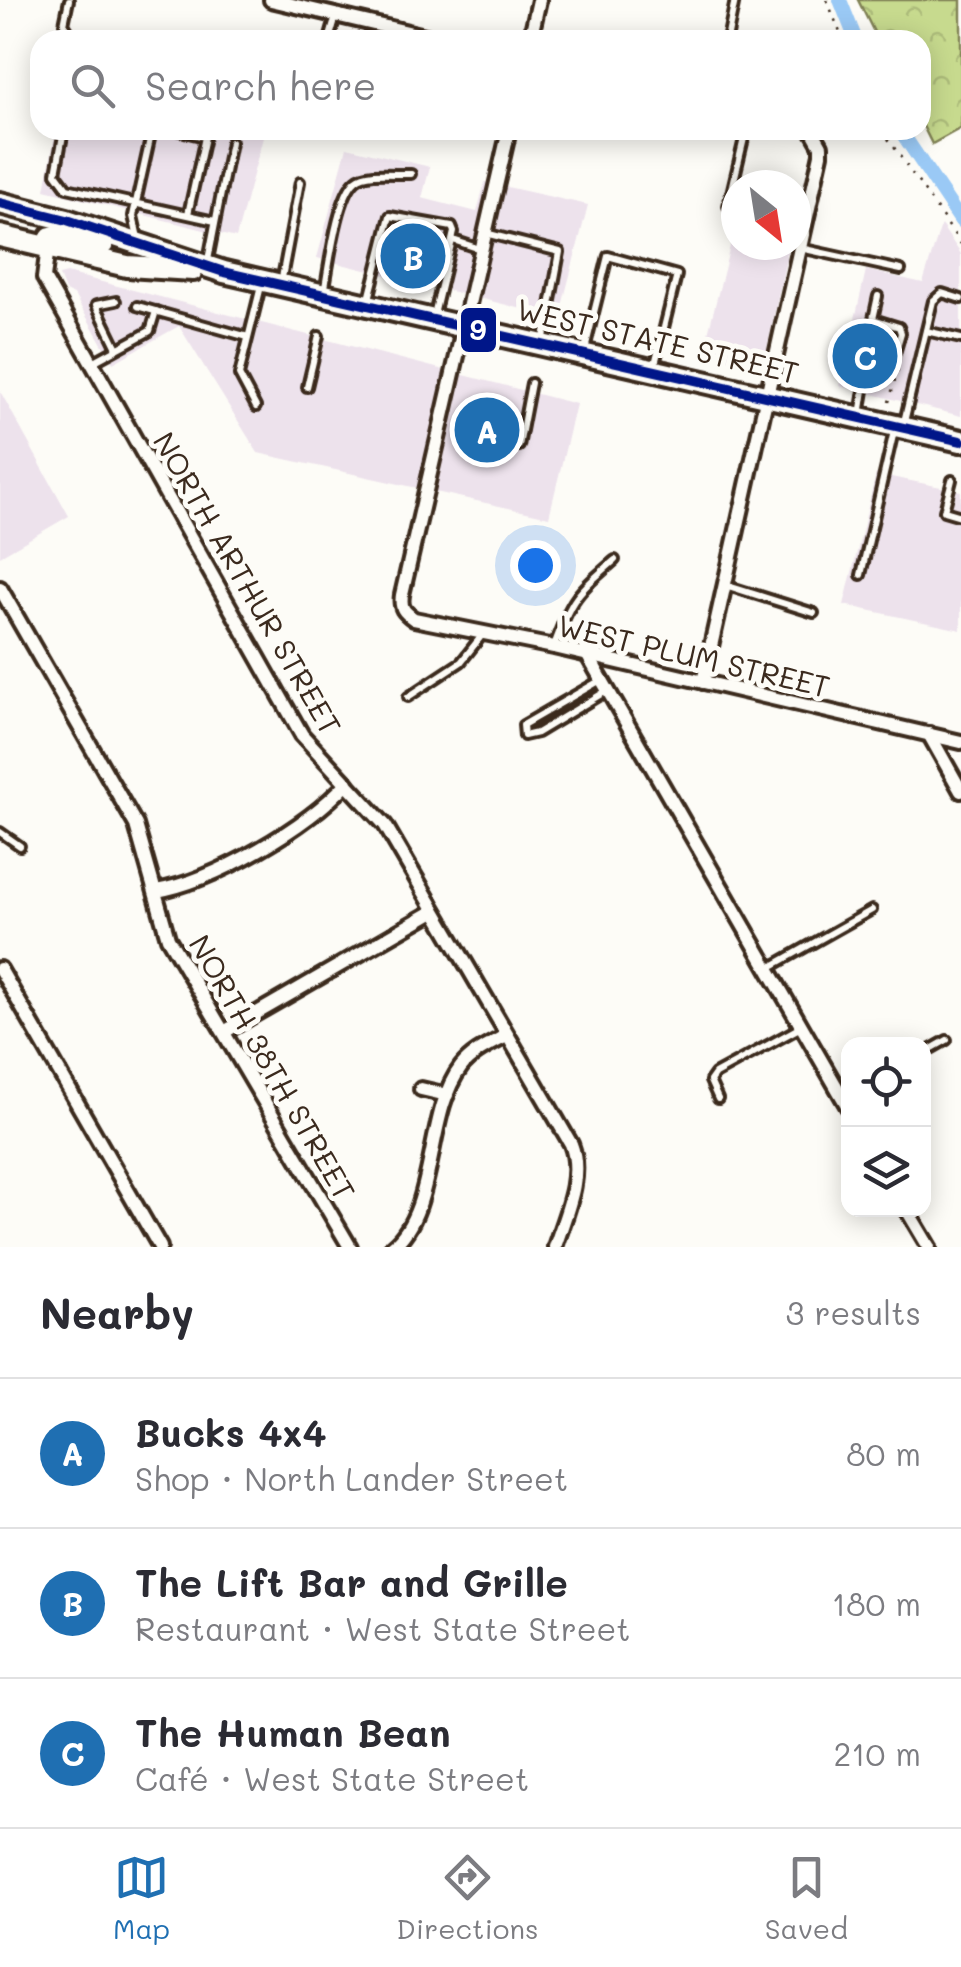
<!DOCTYPE html>
<html lang="en">
<head>
<meta charset="utf-8">
<style>
	:root { --surface:#fff; --page:#f7f7f7; --text:#2b2b33; --muted:#7c7c81; --line:#e1e1e2; --accent:#1f6fb2 }
	body { margin:0; font-family:Mali,sans-serif; background:var(--page); color:var(--text) }
	.controls { position:absolute; right:30px; bottom:30px; display:grid; overflow:hidden; border-radius:20px; box-shadow:0 5px 25px #0003 }
	.controls button { width:90px; height:90px; display:grid; place-items:center; padding:0; border:0; border-bottom:2px solid var(--line); background:var(--surface); color:var(--text); font:50px sans-serif }
	.compass { position:absolute; left:721px; top:170px; width:90px; height:90px; border-radius:50%; background:var(--surface); box-shadow:0 5px 25px #0003; rotate:150deg }
	.you { position:absolute; left:535px; top:565px; width:35px; height:35px; margin:-25px; border:8px solid #fff; border-radius:50%; background:#1a73e8; box-shadow:0 0 0 15px #1a73e833 }
	.badge { display:grid; place-items:center; width:65px; height:65px; border-radius:50%; background:var(--accent); color:#fff; font-size:32px; font-weight:700 }
	.pin { position:absolute; translate:-50% -50%; border:5px solid #fff; box-shadow:0 2px 10px #0006 }
	.list { margin:0; padding:0; list-style:none }
	h2 { display:flex; justify-content:space-between; align-items:center; height:130px; margin:0; padding:0 40px; font-size:42px }
	h2 small { font-size:32px; font-weight:400; color:var(--muted) }
	.list li { display:grid; grid-template-columns:65px 1fr auto; gap:30px; align-items:center; box-sizing:border-box; height:150px; padding:0 40px; border-top:2px solid var(--line) }
	.list b { display:block; font-size:38px; white-space:nowrap }
	.list p { margin:0; font-size:32px; white-space:nowrap; color:var(--muted) }
	.list em { font-size:32px; font-style:normal; color:var(--muted) }
	.icon { flex:none; width:55px; height:55px; fill:none; stroke:currentColor; stroke-width:2; stroke-linecap:round; stroke-linejoin:round }
	.map { position:relative; flex:none; width:961px; height:1247px; overflow:hidden }
	.search { position:absolute; background:var(--surface); box-shadow:0 5px 25px #0003; left:30px; right:30px; top:30px; height:110px; display:flex; align-items:center; gap:25px; box-sizing:border-box; padding:0 35px; border-radius:30px; color:var(--muted); font-size:38px }
	.sheet { height:580px; background:var(--surface) }
	nav { display:flex; justify-content:space-around; align-items:center; box-sizing:border-box; height:140px; border-top:2px solid var(--line); background:var(--surface); font-size:28px; color:var(--muted) }
	nav a { display:grid; justify-items:center; gap:5px }
	nav .on { color:var(--accent) }
	.map>svg:first-child { display:block }
	.built { fill:#ede2ec }
	.forest { fill:url(#forest-crowns); stroke:#818256; stroke-width:2.5 }
	.lines { fill:none; stroke-linecap:round; stroke-linejoin:round }
	.canal { stroke:#9ac9f5; stroke-width:14 }
	.service-casing { stroke:#3b2a1e; stroke-width:14 }
	.minor-casing { stroke:#3b2a1e; stroke-width:20 }
	.primary-casing { stroke:#3b2a1e; stroke-width:28 }
	.path { stroke:#3b2a1e; stroke-width:2.5; stroke-dasharray:2.5 8; stroke-linecap:butt }
	.service { stroke:#fdfcf7; stroke-width:6 }
	.minor { stroke:#fdfcf7; stroke-width:12 }
	.primary { stroke:#fdfcf7; stroke-width:20 }
	.bus-1-casing { stroke:#fdfcf7; stroke-width:18 }
	.bus-1 { stroke:#001689; stroke-width:10 }
	.labels { text-anchor:middle; dominant-baseline:central; stroke-width:10; stroke-linejoin:round; paint-order:stroke }
	.street-label { font-size:30px; fill:#3b2a1e; stroke:#fdfcf7 }
	.line-badge { stroke:#fdfcf7; stroke-width:4 }
	.badge-label { font-size:28px; text-anchor:middle; font-weight:bold; fill:#fff }
</style>
</head>
<body>
<div class="map">
<svg width="961" height="1247" viewBox="0 0 961 1247">
	<defs>
		<pattern id="forest-crowns" width="20" height="18" patternUnits="userSpaceOnUse" patternTransform="scale(2.5)"><rect width="20" height="18" fill="#c7da8e"/><path d="M2 6a3 3 0 1 1 6 0M12 15a3 3 0 1 1 6 0" fill="none" stroke="#acbb7a"/></pattern>
	</defs>
	<rect width="100%" height="100%" fill="#fdfcf7"/>
	<filter id="ink" filterUnits="userSpaceOnUse"><feTurbulence type="fractalNoise" baseFrequency=".01" numOctaves="2"/><feDisplacementMap in="SourceGraphic" scale="20" xChannelSelector="R" yChannelSelector="G"/><feConvolveMatrix kernelMatrix="1 2 1 2 8 2 1 2 1" color-interpolation-filters="sRGB"/></filter>
	<g filter="url(#ink)">
		<g class="built">
			<polygon points="56,130 265,130 236,238 45,190"/>
			<polygon points="347,147 430,167 422,198 477,212 485,182 588,205 559,318 317,258"/>
			<polygon points="941,225 961,254 961,416 840,386 866,270 923,283"/>
			<polygon points="732,238 736,239 736,245 763,245 788,250 763,368 703,353"/>
			<polygon points="67,273 576,404 549,517 258,453 179,326 113,363 74,295 65,291 61,281 59,275"/>
			<polygon points="0,391 69,516 0,556"/>
			<polygon points="876,474 961,491 961,630 844,605"/>
		</g>
		<polygon class="forest" points="858,0 961,0 961,128 932,144 921,122 921,40 878,40"/>
		<g class="lines">
			<g class="canal">
				<polyline points="840,0 856,40"/>
				<polyline points="900,130 961,221"/>
			</g>
			<g class="service-casing">
				<g id="service">
					<polyline points="69,0 64,24 71,35 91,40"/>
					<polyline points="329,40 336,16"/>
					<polyline points="727,40 735,0"/>
					<polyline points="64,130 56,173 67,188 215,221"/>
					<polyline points="176,130 205,137 188,214"/>
					<polyline points="728,206 746,130"/>
					<polyline points="485,233 560,252 543,343"/>
					<polyline points="138,238 133,216 152,130"/>
					<polyline points="453,240 480,249"/>
					<polyline points="800,248 901,270"/>
					<polyline points="208,260 231,142"/>
					<polyline points="281,283 300,182"/>
					<path d="M 324,293 C 329,267 337,196 356,180 C 368,170 396,175 411,174"/>
					<polyline points="116,301 96,305 117,348"/>
					<polyline points="368,303 390,216 452,227 454,232 433,319"/>
					<polyline points="137,306 248,337"/>
					<polyline points="926,331 961,339"/>
					<polyline points="584,353 608,256 677,275 654,368"/>
					<polyline points="93,362 150,331 156,311"/>
					<polyline points="307,387 319,336"/>
					<polyline points="256,407 239,375 262,282"/>
					<polyline points="860,415 866,378 893,360 901,333 899,327 873,319 878,296"/>
					<polyline points="903,426 933,301 942,293 961,299"/>
					<polyline points="519,446 531,383"/>
					<polyline points="952,480 944,511 961,516"/>
					<polyline points="861,575 894,431"/>
					<polyline points="725,585 814,613"/>
					<path d="M 554,646 C 571,598 577,593 615,560"/>
					<polyline points="601,680 523,725 524,736 537,733 608,690"/>
					<polyline points="408,697 461,662 483,634"/>
					<polyline points="0,832 20,846"/>
					<polyline points="769,968 872,910"/>
					<polyline points="924,1053 947,1040"/>
					<polyline points="718,1099 710,1081 715,1074 801,1027"/>
				</g>
			</g>
			<g class="minor-casing">
				<g id="minor">
					<polyline points="271,0 442,40"/>
					<polyline points="530,40 539,0"/>
					<path d="M 509,130 L 402,595 C 400,608 404,612 414,619 L 554,647 L 961,742"/>
					<path d="M 48,247 L 44,278 L 302,735 L 385,825 L 571,1144 C 584,1177 565,1215 555,1247"/>
					<polyline points="0,588 136,825 168,938 350,1247"/>
					<polyline points="588,656 848,1107"/>
					<polyline points="703,682 821,154 821,146 812,130"/>
					<polyline points="929,734 961,791"/>
					<path d="M 156,891 C 215,881 307,827 347,783"/>
					<polyline points="0,969 160,1247"/>
					<polyline points="224,1032 434,911"/>
					<polyline points="421,1089 447,1095"/>
					<polyline points="907,1210 929,1247"/>
					<path d="M 392,1247 C 438,1211 425,1114 461,1067 C 473,1052 490,1045 506,1036"/>
				</g>
			</g>
			<g class="primary-casing">
				<g id="primary">
					<polyline points="0,203 67,220 224,272 961,441"/>
					<polyline points="0,236 127,266 193,270"/>
					<polyline points="48,247 51,237 62,235 103,244"/>
				</g>
			</g>
			<g class="path">
				<polyline points="827,0 843,40"/>
				<polyline points="882,130 961,244"/>
				<polyline points="889,402 898,369"/>
			</g>
			<use href="#service" class="service"/>
			<use href="#minor" class="minor"/>
			<use href="#primary" class="primary"/>
			<g class="bus-1-casing">
				<polyline id="bus-1" points="0,203 67,220 224,272 961,441"/>
			</g>
			<use href="#bus-1" class="bus-1"/>
		</g>
	</g>
	<g class="labels">
		<g class="street-label">
			<text transform="translate(658 340) rotate(13)">WEST STATE STREET</text>
			<text transform="translate(248 583) rotate(60)">NORTH ARTHUR STREET</text>
			<text transform="translate(694 655) rotate(13)">WEST PLUM STREET</text>
			<text transform="translate(273 1067) rotate(60)">NORTH 38TH STREET</text>
		</g>
	</g>
	<rect class="line-badge" x="459" y="306" width="39" height="48" rx="10" fill="#001689"/>
	<g class="badge-label">
		<text x="478" y="340">9</text>
	</g>
</svg>
<div class="controls">
<button><svg class="icon" aria-label="locate" viewBox="0 0 24 24"><circle cx="12" cy="12" r="6"/><path d="M12 2v4M12 18v4M2 12h4M18 12h4"/></svg></button>
<button><svg class="icon" aria-label="layers" viewBox="0 0 24 24"><path d="M12 4l9 5-9 5-9-5zM3 14l9 5 9-5"/></svg></button>
</div>
<svg class="compass" viewBox="-18 -18 36 36"><path d="M0-13l5 13h-10z" fill="#e53935"/><path d="M0 13l5-13h-10z" fill="#7c7c81"/></svg>
<div class="you"></div>
<div class="pin badge" style="left:487px;top:430px">A</div>
<div class="pin badge" style="left:413px;top:256px">B</div>
<div class="pin badge" style="left:865px;top:356px">C</div>
<div class="search"><svg class="icon" aria-label="search" viewBox="0 0 24 24"><circle cx="10" cy="10" r="6"/><path d="M15 15l6 6"/></svg>Search here</div>
</div>
<section class="sheet">
<h2>Nearby<small>3 results</small></h2>
<ul class="list">
<li><span class="badge">A</span><div><b>Bucks 4x4</b><p>Shop · North Lander Street</p></div><em>80 m</em></li>
<li><span class="badge">B</span><div><b>The Lift Bar and Grille</b><p>Restaurant · West State Street</p></div><em>180 m</em></li>
<li><span class="badge">C</span><div><b>The Human Bean</b><p>Café · West State Street</p></div><em>210 m</em></li>
</ul>
</section>
<nav>
<a class="on"><svg class="icon" aria-label="map" viewBox="0 0 24 24"><path d="M3 6l6-2 6 2 6-2v14l-6 2-6-2-6 2zM9 4v14M15 6v14"/></svg>Map</a>
<a><svg class="icon" aria-label="directions" viewBox="0 0 24 24"><path d="M12 3l9 9-9 9-9-9zM9 14v-3h6M13 9l2 2-2 2"/></svg>Directions</a>
<a><svg class="icon" aria-label="saved" viewBox="0 0 24 24"><path d="M7 4h10v16l-5-4-5 4z"/></svg>Saved</a>
</nav>
</body>
</html>
